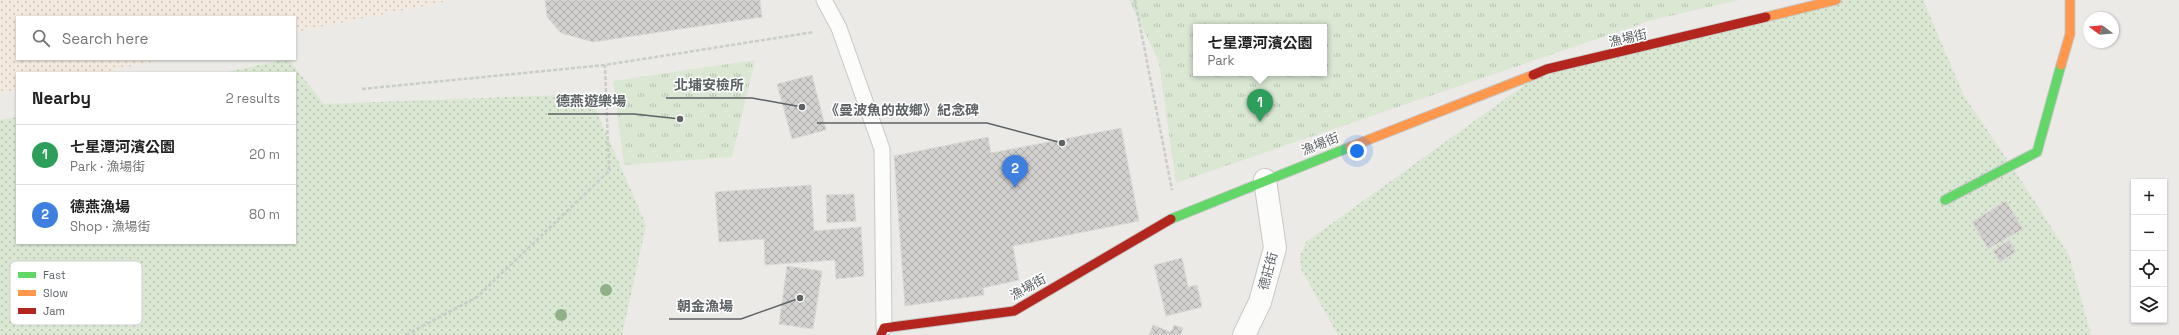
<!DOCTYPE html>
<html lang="en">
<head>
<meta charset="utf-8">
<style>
	:root { --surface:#fff; --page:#f6f6f6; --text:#222; --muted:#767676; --line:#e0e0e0; --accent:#0b8043 }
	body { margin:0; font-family:"Space Grotesk","Noto Sans TC",sans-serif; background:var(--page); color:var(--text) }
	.controls { position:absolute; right:12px; bottom:12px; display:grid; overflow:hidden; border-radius:0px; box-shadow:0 1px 3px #0004 }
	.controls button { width:36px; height:36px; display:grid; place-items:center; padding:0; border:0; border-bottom:1px solid var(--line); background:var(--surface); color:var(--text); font:20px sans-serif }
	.compass { position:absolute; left:2083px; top:12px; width:36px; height:36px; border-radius:50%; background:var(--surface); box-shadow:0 1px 3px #0004; rotate:286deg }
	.you { position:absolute; left:1357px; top:151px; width:14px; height:14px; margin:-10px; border:3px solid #fff; border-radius:50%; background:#1a73e8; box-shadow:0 0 0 6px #1a73e833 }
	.badge { display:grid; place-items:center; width:26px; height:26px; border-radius:50%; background:var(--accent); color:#fff; font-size:13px; font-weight:700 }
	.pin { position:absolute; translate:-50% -33px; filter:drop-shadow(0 1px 2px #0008) }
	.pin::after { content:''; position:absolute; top:21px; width:14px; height:12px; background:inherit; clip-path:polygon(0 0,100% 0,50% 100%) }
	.popup { position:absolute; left:1193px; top:24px; width:134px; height:52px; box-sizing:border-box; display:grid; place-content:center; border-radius:0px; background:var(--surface); filter:drop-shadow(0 1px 3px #0005); font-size:13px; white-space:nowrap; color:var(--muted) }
	.popup b { font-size:15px; color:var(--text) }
	.popup::after { content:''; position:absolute; left:50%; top:100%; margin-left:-8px; border:8px solid transparent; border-top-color:var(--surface) }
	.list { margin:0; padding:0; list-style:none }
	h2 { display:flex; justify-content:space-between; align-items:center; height:52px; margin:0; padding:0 16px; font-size:17px }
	h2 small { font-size:13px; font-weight:400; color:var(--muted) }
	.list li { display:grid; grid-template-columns:26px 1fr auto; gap:12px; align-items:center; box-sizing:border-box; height:60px; padding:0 16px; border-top:1px solid var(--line) }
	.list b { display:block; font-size:15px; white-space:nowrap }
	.list p { margin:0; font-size:13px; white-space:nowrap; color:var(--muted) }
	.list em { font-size:13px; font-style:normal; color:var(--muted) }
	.icon { flex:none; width:22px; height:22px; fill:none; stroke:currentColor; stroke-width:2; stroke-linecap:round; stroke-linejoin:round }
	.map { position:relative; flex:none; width:2179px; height:335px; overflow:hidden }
	.search { position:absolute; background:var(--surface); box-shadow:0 1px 3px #0004; left:16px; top:16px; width:280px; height:44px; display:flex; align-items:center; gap:10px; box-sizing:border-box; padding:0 14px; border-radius:0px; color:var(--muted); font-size:15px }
	.panel { position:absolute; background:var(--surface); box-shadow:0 1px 3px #0004; left:16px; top:72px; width:280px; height:172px; border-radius:0px }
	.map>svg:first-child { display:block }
	.grass { fill:url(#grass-dots) }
	.sand { fill:url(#sand-dots) }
	.park { fill:url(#park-tufts); fill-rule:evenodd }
	.building { fill:url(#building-cross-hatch); stroke:#dcd9d6 }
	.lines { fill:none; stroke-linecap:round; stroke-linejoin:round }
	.lane-casing { stroke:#c8c8c8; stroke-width:17 }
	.street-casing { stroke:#c8c8c8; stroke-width:24 }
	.fast-casing { stroke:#c6c7c6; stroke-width:11 }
	.slow-casing { stroke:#c6c7c6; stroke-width:11 }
	.jam-casing { stroke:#c6c7c6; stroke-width:11 }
	.path { stroke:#c8cdc9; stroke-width:2.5; stroke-dasharray:4 2; stroke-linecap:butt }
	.lane { stroke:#fcfcfb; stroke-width:15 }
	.street { stroke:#fcfcfb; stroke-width:22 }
	.fast { stroke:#63d668; stroke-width:9 }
	.slow { stroke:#ff974d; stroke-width:9 }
	.jam { stroke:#b3261e; stroke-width:9 }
	.tree { fill:#90b087 }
	.labels { text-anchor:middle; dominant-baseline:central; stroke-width:3; stroke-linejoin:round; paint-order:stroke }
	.street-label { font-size:13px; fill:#5d6265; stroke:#fff }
	.key { fill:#fff; stroke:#ced0d1; stroke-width:1 }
	.key-label { font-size:11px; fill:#5d6265 }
	.leader { fill:none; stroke:#5d6265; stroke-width:1.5 }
	.callout-dot { fill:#5d6265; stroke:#fff; stroke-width:1.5 }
	.callout-label { font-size:14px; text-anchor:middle; font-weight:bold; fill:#5d6265; stroke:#fff; stroke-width:3; stroke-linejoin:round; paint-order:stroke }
</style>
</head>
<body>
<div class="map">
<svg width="2179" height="335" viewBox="0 0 2179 335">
	<defs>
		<pattern id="grass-dots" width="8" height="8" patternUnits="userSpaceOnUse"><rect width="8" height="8" fill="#dae7d3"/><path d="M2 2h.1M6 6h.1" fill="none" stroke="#b4bfaf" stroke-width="1.8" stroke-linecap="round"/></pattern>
		<pattern id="sand-dots" width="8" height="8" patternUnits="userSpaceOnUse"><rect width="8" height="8" fill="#f3e9de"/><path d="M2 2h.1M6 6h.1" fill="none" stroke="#c8c0b8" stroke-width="1.8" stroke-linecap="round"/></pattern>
		<pattern id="park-tufts" width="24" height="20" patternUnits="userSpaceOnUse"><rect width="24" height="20" fill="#dae7d3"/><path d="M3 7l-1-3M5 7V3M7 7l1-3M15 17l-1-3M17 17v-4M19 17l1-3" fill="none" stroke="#b4bfaf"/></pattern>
		<pattern id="building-cross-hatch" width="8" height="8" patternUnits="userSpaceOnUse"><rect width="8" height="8" fill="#d3d1d0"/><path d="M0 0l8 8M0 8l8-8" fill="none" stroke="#aeadac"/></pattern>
	</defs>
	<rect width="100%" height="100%" fill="#eceae7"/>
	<g class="grass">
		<polygon points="1836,0 1923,0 1964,96 2020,179 2069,255 2091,335 1338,335 1301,269 1300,256 1306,242 1547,69"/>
		<polygon points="288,59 324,104 589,94 646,225 622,335 0,335 0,120 17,117 17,243 295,243 295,73 222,73"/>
	</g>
	<polygon class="sand" points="0,0 453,0 295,32 295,17 17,17 17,59 166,59 98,73 17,73 17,90 0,93"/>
	<g class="park">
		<path d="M 1129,0 L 1740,0 L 1652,20 L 1176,183 L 1159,62 ZM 1196,27 L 1324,27 L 1324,73 L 1196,73 Z"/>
		<polygon points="755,60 732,157 624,165 613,81"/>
	</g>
	<g class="building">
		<polygon points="545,0 760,0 762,17 593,42 561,33 547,17"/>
		<polygon points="812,75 826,130 792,139 777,84"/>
		<polygon points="1121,128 1139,221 1013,246 1019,280 983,288 984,295 905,306 894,156 988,137 991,153"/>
		<polygon points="811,185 814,231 861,227 864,276 836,279 835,260 765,265 764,239 719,242 715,192"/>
		<polygon points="854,194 856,221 827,223 826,195"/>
		<polygon points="2006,201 2023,229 1988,249 1972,222"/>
		<polygon points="2009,240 2016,252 2000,262 1993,251"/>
		<polygon points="1182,258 1188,287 1197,285 1202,307 1166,316 1154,265"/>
		<polygon points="787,266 822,271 813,329 779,324"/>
		<polygon points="1153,325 1171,332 1174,325 1183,328 1181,335 1149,335"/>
	</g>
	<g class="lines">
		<g class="lane-casing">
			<polyline id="lane" points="824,0 839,28 882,149 884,328"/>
		</g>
		<g class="street-casing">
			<polyline id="street" points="1244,335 1260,302 1275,248 1265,180"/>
		</g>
		<g class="fast-casing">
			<g id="fast">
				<polyline points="1945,200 2037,152 2061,65"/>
				<polyline points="1171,219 1350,147"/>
			</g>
		</g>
		<g class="slow-casing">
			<g id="slow">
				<polyline points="1766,17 1836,0"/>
				<polyline points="2061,65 2070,34 2070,0"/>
				<polyline points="1350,147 1533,75"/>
			</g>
		</g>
		<g class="jam-casing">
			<g id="jam">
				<polyline points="1533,75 1547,69 1766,17"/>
				<polyline points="881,335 884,328 1014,311 1171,219"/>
			</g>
		</g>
		<g class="path">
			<polyline points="1135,0 1172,190"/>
			<polyline points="362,89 605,65 814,32"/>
			<polyline points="406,335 477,297 609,171 605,65"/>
		</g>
		<use href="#lane" class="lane"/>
		<use href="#street" class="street"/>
		<use href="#fast" class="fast"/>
		<use href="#slow" class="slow"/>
		<use href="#jam" class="jam"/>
	</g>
	<g class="tree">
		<circle cx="606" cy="290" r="6"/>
		<circle cx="561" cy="315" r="6"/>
	</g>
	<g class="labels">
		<g class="street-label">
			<text transform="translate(1628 38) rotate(-13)">漁場街</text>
			<text transform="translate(1320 144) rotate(-21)">漁場街</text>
			<text transform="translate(1268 271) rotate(-75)">德莊街</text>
			<text transform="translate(1028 287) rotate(-29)">漁場街</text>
		</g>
	</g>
	<rect x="10" y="261" width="132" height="64" rx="6" class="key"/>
	<rect x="18" y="272" width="18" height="6" fill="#63d668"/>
	<rect x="18" y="290" width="18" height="6" fill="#ff974d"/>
	<rect x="18" y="308" width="18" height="6" fill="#b3261e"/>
	<g class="key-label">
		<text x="43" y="279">Fast</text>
		<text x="43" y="297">Slow</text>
		<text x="43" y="315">Jam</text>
	</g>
	<path class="leader" d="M802 107L752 98H666M680 119L634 114H548M1062 143L987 123H817M800 298L741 319H669"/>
	<g class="callout-dot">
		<circle cx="802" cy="107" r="4"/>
		<circle cx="680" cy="119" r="4"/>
		<circle cx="1062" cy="143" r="4"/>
		<circle cx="800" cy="298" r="4"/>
	</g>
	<g class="callout-label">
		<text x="709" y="90">北埔安檢所</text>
		<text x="591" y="106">德燕遊樂場</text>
		<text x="902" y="115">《曼波魚的故鄉》紀念碑</text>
		<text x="705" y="311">朝金漁場</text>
	</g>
</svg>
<div class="controls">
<button>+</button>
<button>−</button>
<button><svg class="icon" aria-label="locate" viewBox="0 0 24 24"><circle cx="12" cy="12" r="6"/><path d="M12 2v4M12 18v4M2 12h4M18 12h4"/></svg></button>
<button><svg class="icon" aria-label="layers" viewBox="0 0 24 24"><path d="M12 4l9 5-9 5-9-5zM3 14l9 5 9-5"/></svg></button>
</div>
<svg class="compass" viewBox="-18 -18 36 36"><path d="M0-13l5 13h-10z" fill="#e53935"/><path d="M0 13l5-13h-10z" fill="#767676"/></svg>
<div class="you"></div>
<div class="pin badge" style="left:1260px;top:122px;background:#2e9e5b">1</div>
<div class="popup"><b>七星潭河濱公園</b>Park</div>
<div class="pin badge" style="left:1015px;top:188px;background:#3f7fe0">2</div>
<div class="search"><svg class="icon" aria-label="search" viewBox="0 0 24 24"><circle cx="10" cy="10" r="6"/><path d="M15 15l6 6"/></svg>Search here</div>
<section class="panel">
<h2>Nearby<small>2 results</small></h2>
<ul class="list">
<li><span class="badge" style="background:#2e9e5b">1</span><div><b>七星潭河濱公園</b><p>Park · 漁場街</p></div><em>20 m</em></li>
<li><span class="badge" style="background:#3f7fe0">2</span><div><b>德燕漁場</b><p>Shop · 漁場街</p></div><em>80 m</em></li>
</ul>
</section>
</div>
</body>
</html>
